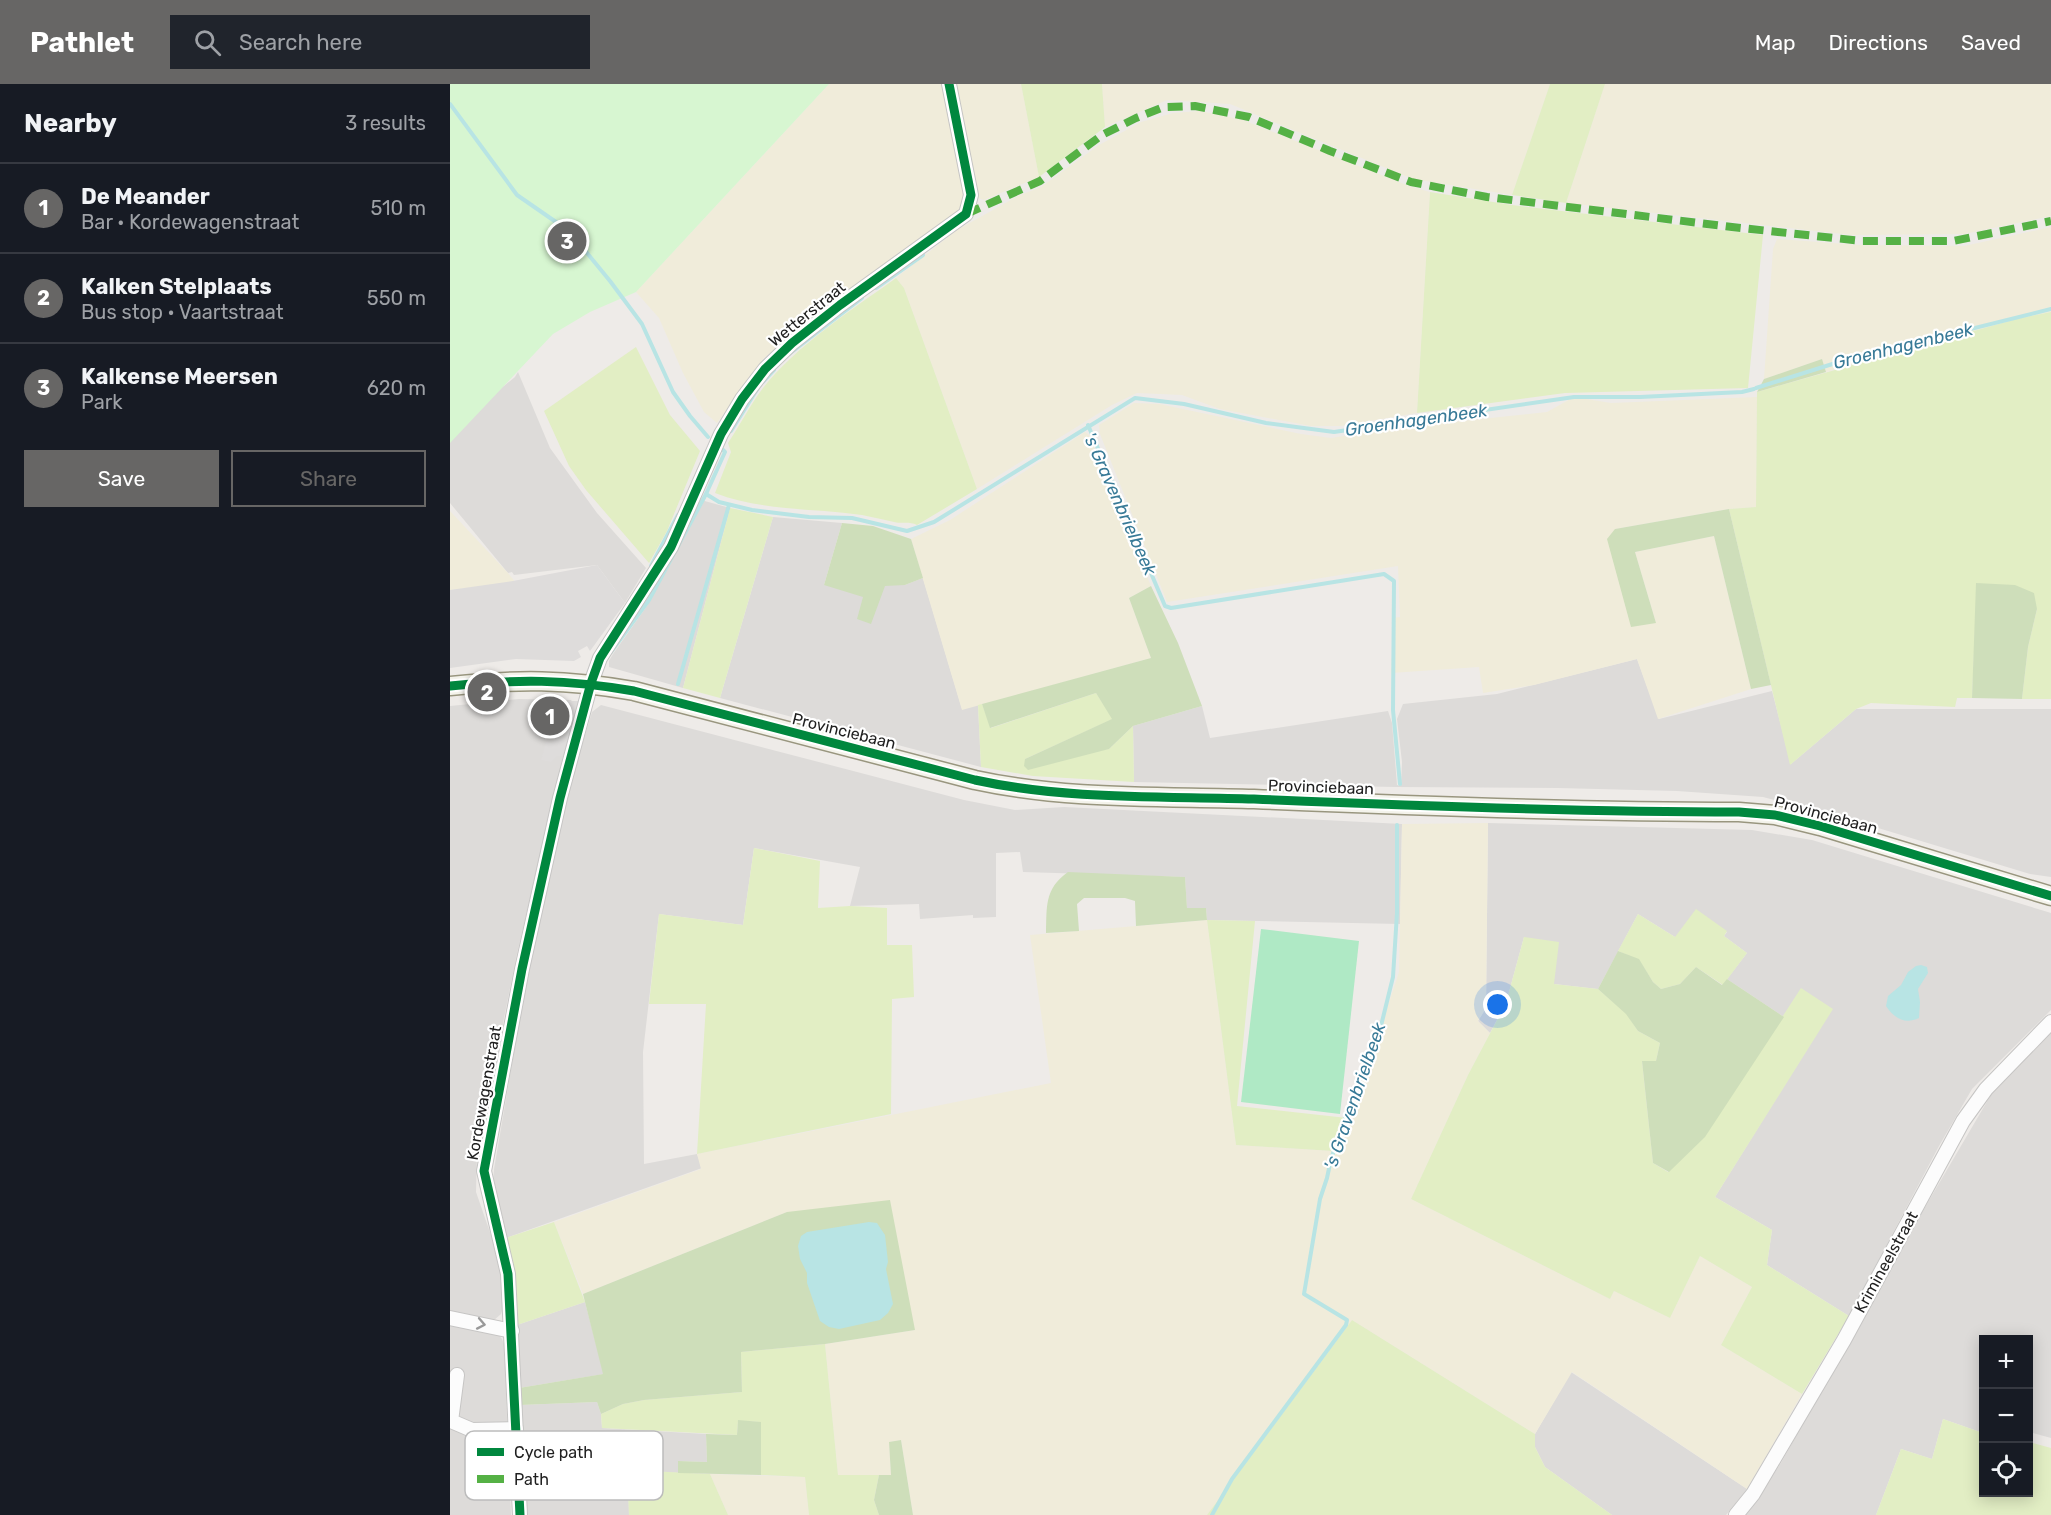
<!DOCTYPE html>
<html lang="en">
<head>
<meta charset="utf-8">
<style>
	:root { --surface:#171b24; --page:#20242c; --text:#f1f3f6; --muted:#9ea1a6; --line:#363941; --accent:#676665 }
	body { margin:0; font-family:Rubik,sans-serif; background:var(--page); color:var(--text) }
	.controls { position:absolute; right:18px; bottom:18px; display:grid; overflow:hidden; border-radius:0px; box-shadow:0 3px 15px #0003 }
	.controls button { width:54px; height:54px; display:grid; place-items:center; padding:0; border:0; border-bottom:2px solid var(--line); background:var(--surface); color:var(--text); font:30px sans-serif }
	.you { position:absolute; left:1048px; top:921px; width:21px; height:21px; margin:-15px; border:4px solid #fff; border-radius:50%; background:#1a73e8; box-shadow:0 0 0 9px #1a73e833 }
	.badge { display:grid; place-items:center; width:39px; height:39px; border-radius:50%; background:var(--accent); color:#fff; font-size:20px; font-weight:700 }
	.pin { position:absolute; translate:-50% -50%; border:3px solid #fff; box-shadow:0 2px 6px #0006 }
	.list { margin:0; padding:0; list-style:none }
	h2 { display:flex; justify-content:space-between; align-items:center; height:78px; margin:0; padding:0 24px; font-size:26px }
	h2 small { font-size:20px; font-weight:400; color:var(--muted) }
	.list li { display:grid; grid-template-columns:39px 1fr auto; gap:18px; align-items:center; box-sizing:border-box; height:90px; padding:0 24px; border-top:2px solid var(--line) }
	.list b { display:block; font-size:22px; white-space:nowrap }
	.list p { margin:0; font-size:20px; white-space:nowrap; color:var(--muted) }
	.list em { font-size:20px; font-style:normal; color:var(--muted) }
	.actions { display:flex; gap:12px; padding:18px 24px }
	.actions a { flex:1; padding:14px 0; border:2px solid var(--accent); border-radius:0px; text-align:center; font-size:21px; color:var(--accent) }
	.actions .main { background:var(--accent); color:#fff }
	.icon { flex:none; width:33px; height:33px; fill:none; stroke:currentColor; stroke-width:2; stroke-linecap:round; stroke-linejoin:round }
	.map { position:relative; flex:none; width:1601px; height:1431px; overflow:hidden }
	header { display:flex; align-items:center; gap:36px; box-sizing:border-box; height:84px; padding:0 30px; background:var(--accent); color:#fff }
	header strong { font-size:28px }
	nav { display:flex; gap:33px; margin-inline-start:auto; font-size:21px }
	.search { width:420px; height:54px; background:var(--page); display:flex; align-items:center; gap:15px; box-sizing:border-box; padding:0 21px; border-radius:0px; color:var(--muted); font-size:22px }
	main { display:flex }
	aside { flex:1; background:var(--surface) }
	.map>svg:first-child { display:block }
	.residential { fill:#dddbd9 }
	.farmland { fill:#f0ecda }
	.grass { fill:#e2eec4 }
	.forest { fill:#cedeba }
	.park { fill:#d7f6d1 }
	.pitch { fill:#afe9c5 }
	.parking { fill:#dedcdb }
	.water { fill:#b8e4e4 }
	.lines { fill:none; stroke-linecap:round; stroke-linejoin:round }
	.stream { stroke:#b8e4e4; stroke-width:4 }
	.street-casing { stroke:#c6c5c4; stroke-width:16 }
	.secondary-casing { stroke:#99967f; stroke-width:21 }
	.street { stroke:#fcfcfc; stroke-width:14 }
	.secondary { stroke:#f4f3eb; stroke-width:18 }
	.quiet { stroke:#55b145; stroke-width:8; stroke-dasharray:15 8; stroke-linecap:butt }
	.cycleway-casing { stroke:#fff; stroke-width:13 }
	.cycleway { stroke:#00873e; stroke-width:9 }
	.oneway { stroke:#999 }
	.labels { text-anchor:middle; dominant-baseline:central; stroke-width:4.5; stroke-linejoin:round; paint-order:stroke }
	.street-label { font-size:16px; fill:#1f1f1f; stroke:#fff }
	.water-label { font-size:18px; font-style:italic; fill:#387a97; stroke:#fff }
	.key { fill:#fff; stroke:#bcbcbc; stroke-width:1.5 }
	.key-label { font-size:16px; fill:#1f1f1f }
</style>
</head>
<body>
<header>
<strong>Pathlet</strong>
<div class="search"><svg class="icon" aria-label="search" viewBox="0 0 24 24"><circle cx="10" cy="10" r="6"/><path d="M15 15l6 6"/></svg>Search here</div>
<nav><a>Map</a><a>Directions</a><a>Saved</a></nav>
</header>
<main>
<aside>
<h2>Nearby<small>3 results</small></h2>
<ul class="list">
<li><span class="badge">1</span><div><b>De Meander</b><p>Bar · Kordewagenstraat</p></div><em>510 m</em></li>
<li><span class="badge">2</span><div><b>Kalken Stelplaats</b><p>Bus stop · Vaartstraat</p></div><em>550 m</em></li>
<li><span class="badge">3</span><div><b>Kalkense Meersen</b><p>Park</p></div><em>620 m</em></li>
</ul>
<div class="actions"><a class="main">Save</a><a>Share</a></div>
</aside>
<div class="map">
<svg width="1601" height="1431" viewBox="0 0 1601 1431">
	<rect width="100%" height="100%" fill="#eeebe8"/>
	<g class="residential">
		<polygon points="68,288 100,364 147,429 196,484 175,519 147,481 64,491 62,488 58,489 0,419 0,355 28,323 65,293"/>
		<polygon points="251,416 280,424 233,604 159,583 159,577 163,570 197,522"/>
		<polygon points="323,433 392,439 374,501 455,501 473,494 512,625 528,621 531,683 270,614"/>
		<polygon points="1187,575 1209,635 1322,607 1341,680 1406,625 1601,625 1601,793 1580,790 1405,737 1313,713 1227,707 1108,704 946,703 684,698 683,642 752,622 760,654 938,627 942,639 947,701 951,702 952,678 947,635 953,620 1047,610"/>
		<polygon points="69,615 121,616 125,621 66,874 27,1070 26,1108 52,1183 53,1224 51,1230 43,1237 0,1230 0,622"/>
		<polygon points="151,621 514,716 565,726 614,723 952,740 950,840 757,836 756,824 737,825 735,793 573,788 570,768 546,769 546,833 523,834 523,831 470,835 469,820 400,822 410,783 304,764 293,841 209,830 193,968 194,1080 247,1070 252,1084 56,1154 43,1100 44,1085 83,858 121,697 142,628"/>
		<polygon points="1038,739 1302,746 1362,756 1601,829 1601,926 1522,1005 1489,1062 1399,1232 1317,1181 1322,1146 1265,1113 1382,925 1351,905 1334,933 1277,895 1297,869 1274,852 1277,848 1225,853 1188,830 1148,905 1104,900 1074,853 1056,919 1040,949 1028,937 1036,924"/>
		<polygon points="1601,947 1601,1354 1579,1348 1578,1256 1534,1256 1533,1349 1493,1335 1482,1375 1451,1365 1426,1431 1295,1431 1331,1379 1447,1171 1545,1004"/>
		<polygon points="135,1218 154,1290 69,1304 67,1241"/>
		<polygon points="0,1241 48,1250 52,1255 54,1260 61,1431 0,1431"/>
		<polygon points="1121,1288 1297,1405 1276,1431 1162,1431 1095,1383 1085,1363 1085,1350"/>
		<polygon points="147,1318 151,1330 152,1344 256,1350 257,1378 228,1377 228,1389 178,1386 179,1431 75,1431 70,1321"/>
	</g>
	<g class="farmland">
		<polygon points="379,0 492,0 515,112 507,132 361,236 314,274 267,339 254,328 233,289 209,234 186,208"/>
		<polygon points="505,0 571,0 589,93 534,116 528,114"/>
		<polygon points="652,0 1100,0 1062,111 963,95 780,20 717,16 655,43"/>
		<polygon points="1155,0 1601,0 1601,132 1514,150 1402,151 1116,119"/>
		<polygon points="750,27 793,36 959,102 980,108 967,329 891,342 861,342 770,325 732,311 687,309 662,321 527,405 454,204 446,194 507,146 568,112 591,103 649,61 691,38 723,29"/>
		<polygon points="1601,143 1601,228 1570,234 1376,288 1372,275 1314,295 1323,165 1327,155 1410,161 1514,162"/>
		<polygon points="1124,313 1161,319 1307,313 1306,423 1279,425 1165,445 1206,539 1185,468 1264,452 1301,605 1208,635 1187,575 1084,601 1033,609 1029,583 941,589 944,534 950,533 948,482 717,518 650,350 649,341 684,319 709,320 851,350 881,354 945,344 1097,328"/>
		<polygon points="635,348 639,351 701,502 679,514 701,574 512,626 461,455 500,436"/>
		<polygon points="0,427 58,489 66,499 0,506"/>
		<polygon points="1038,739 1036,924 1028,937 1040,949 1018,991 961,1115 1160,1215 1164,1207 1220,1234 1250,1172 1302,1203 1271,1261 1352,1310 1297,1405 1122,1288 1085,1350 902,1236 757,1431 463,1431 451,1356 439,1358 441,1391 388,1391 375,1260 465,1246 337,1128 133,1210 104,1138 251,1085 247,1070 601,999 580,851 757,836 786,1061 883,1067 921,973 949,888 952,740"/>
		<polygon points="260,1390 355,1393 359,1431 278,1431"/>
	</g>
	<g class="grass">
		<polygon points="571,0 652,0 655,43 589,93"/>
		<polygon points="1100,0 1155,0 1116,119 1062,111"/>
		<polygon points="980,108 1062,121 1313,151 1298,304 1115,309 967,329"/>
		<path d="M 446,194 L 454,204 L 527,405 L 467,441 C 459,437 453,440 444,438 C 434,436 423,433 412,431 C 363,424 311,427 265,409 L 281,368 L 278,359 C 290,341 300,321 313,304 C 346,262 403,225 446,194 Z"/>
		<polygon points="1601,228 1601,615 1572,615 1578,563 1587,525 1527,499 1522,614 1507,614 1505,623 1421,619 1406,625 1340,681 1279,425 1306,423 1307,308 1570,234"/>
		<polygon points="186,263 220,331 250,367 217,447 199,479 136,406 119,382 94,327"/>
		<polygon points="280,424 323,433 270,614 233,604"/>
		<polygon points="646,609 663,635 575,675 659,665 683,642 684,698 583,692 531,683 528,621 532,620 541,644"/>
		<polygon points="304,764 370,777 368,824 400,822 437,824 437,861 462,861 464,913 442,915 441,1030 247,1070 256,920 199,920 209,830 293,841"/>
		<polygon points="1246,825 1277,847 1274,852 1297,869 1273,901 1246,883 1230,900 1211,905 1203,898 1189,876 1168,867 1188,830 1225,853"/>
		<polygon points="757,836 805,837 787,1022 897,1034 883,1067 786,1061"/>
		<polygon points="1074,853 1109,858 1104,900 1148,905 1177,930 1188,947 1210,959 1206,977 1192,977 1203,1079 1218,1088 1255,1052 1351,904 1383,925 1265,1113 1322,1146 1317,1181 1399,1232 1352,1310 1271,1261 1302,1203 1250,1172 1220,1234 1164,1207 1160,1215 961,1115 1018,991 1056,919"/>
		<polygon points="104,1138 135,1218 67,1241 56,1154"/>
		<polygon points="902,1236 1085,1350 1085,1363 1095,1383 1162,1431 757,1431"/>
		<polygon points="375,1260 388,1391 429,1391 424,1416 429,1431 359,1431 355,1393 311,1391 310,1338 288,1337 287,1351 152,1344 151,1330 173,1320 194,1316 292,1308 291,1268"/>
		<polygon points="1493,1335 1533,1349 1534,1408 1578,1408 1579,1358 1601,1364 1601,1431 1426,1431 1451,1365 1482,1375"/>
		<polygon points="177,1386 260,1390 278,1431 179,1431"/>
	</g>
	<g class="forest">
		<polygon points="1372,275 1376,288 1307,308 1314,295"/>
		<polygon points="1279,425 1321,601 1301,605 1264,452 1185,468 1206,539 1181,543 1157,455 1165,445"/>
		<polygon points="392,439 423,442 461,455 473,494 455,501 435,502 421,540 407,535 413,513 374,501"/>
		<polygon points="1526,499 1565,501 1584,509 1587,525 1578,563 1572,615 1522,614"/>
		<polygon points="701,502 728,559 752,622 683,642 659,665 578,686 574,682 575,675 662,635 646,609 540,644 532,620 701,574 679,514"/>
		<path d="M 618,788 L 735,793 L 737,824 L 756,824 L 757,836 L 686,842 L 685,817 L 675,814 L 634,814 L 627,820 L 629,847 L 596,849 C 597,823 594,805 618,788 Z"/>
		<polygon points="1168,867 1189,875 1203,898 1211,905 1230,900 1246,883 1272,901 1277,895 1334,933 1255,1053 1219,1088 1203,1079 1192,977 1206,977 1210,959 1188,947 1176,930 1148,905"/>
		<polygon points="440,1116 465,1246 375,1260 291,1268 292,1308 194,1316 173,1320 151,1330 147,1318 70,1321 69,1304 153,1290 133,1210 337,1128"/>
		<polygon points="288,1336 311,1338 311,1391 228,1389 228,1377 257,1378 256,1350 287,1351"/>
		<polygon points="451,1356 463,1431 429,1431 424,1416 429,1391 441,1391 439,1358"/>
	</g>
	<polygon class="park" points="0,0 379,0 186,208 140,228 103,250 0,359"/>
	<polygon class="pitch" points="811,845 909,857 890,1030 791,1018"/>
	<g class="parking">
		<polygon points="147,481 175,519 140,567 137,562 128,567 131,573 124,577 66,575 0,584 0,506 63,497"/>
		<polygon points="113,617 129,617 114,672 108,672 101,678 91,676 96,658 102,659 104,656"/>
	</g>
	<g class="water">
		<path d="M 1471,881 L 1477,883 L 1478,889 L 1468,905 L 1470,918 L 1469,934 C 1455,941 1444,934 1436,922 L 1438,912 L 1451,901 L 1458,888 L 1466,882 Z"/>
		<polygon points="419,1138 427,1139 435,1151 438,1178 436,1185 443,1220 438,1229 430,1236 389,1245 379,1243 370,1237 357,1199 357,1189 350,1175 348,1162 351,1152 357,1148"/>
	</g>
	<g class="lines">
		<g class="stream">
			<polyline points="0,20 67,111 119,147 160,197 192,240 223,308 240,332 258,353"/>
			<polyline points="426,204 473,171"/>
			<polyline points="339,270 412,214"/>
			<polyline points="313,298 324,286"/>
			<polyline points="1306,304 1392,277 1601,225"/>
			<polyline points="638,341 715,522 721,524 934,490 944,497 943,626 950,700"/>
			<polyline points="281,347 308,304"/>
			<polyline points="271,364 275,368 256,410 269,418 302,426 359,433 402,434 457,447 484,438 685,314 734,320 816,339 884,348 1124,313 1190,313 1292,308 1304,305"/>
			<polyline points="201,482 228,431"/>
			<polyline points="161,568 199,516 256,410"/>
			<polyline points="228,600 279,421"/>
			<polyline points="762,1431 782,1395 896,1241 897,1236 854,1210 870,1115 877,1094 881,1075 909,995 928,954 943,893 947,829 947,741"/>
		</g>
		<g class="street-casing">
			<g id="street">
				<polyline points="0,1234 62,1247"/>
				<polyline points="7,1291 1,1337 22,1346 66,1345"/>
				<polyline points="70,1431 58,1190 34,1087 72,885 110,714 141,599 150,574 221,463 271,350 292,315 315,285 342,259 390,221 516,130 521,111 499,0"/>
				<polyline points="1286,1431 1303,1410 1394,1256 1513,1037 1536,1005 1601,938"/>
			</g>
		</g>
		<g class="secondary-casing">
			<path id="secondary" d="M 0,602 C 67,595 116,595 184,607 L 525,696 C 617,716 711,712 804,715 C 966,722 1128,728 1289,728 L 1325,731 L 1370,742 L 1601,812"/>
		</g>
		<use href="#street" class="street"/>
		<use href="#secondary" class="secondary"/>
		<polyline class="quiet" points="516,130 590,97 652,51 686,34 714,23 745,22 799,33 880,67 961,98 1037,113 1282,143 1412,157 1503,157 1601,137"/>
		<g class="cycleway-casing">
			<g id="cycleway">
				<path d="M 0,602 C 67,595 116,595 184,607 L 525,696 C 617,716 711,712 804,715 C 966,722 1128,728 1289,728 L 1325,731 L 1370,742 L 1601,812"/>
				<polyline points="70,1431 58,1190 34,1087 72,885 110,714 141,599 150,574 221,463 271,350 292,315 315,285 342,259 390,221 516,130 521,111 499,0"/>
			</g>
		</g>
		<use href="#cycleway" class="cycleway"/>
	</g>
	<defs><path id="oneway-chevron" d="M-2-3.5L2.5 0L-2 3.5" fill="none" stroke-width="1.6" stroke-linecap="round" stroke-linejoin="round" transform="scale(1.5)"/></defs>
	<use class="oneway" href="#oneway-chevron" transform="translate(31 1240) rotate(11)"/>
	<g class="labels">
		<g class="street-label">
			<text transform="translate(357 230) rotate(-39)">Wetterstraat</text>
			<text transform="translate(394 647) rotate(14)">Provinciebaan</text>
			<text transform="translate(871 703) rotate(2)">Provinciebaan</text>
			<text transform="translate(1376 731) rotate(15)">Provinciebaan</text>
			<text transform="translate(34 1009) rotate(-80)">Kordewagenstraat</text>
			<text transform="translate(1436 1178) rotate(-61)">Krimineelstraat</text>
		</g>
		<g class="water-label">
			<text transform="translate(1453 262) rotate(-14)">Groenhagenbeek</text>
			<text transform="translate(966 336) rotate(-8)">Groenhagenbeek</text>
			<text transform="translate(670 420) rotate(66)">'s Gravenbrielbeek</text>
			<text transform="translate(905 1012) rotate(-71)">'s Gravenbrielbeek</text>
		</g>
	</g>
	<rect x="15" y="1347" width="198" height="69" rx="9" class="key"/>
	<rect x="27" y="1364" width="27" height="8" fill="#00873e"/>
	<rect x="27" y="1391" width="27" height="8" fill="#55b145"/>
	<g class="key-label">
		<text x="64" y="1374">Cycle path</text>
		<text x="64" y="1401">Path</text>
	</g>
</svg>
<div class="controls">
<button>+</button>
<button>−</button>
<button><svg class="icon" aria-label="locate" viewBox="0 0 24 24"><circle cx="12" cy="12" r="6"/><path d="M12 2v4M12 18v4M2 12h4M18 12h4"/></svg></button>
</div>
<div class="you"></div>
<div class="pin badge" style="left:100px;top:632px">1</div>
<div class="pin badge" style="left:37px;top:608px">2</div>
<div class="pin badge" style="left:117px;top:157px">3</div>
</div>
</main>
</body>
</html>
